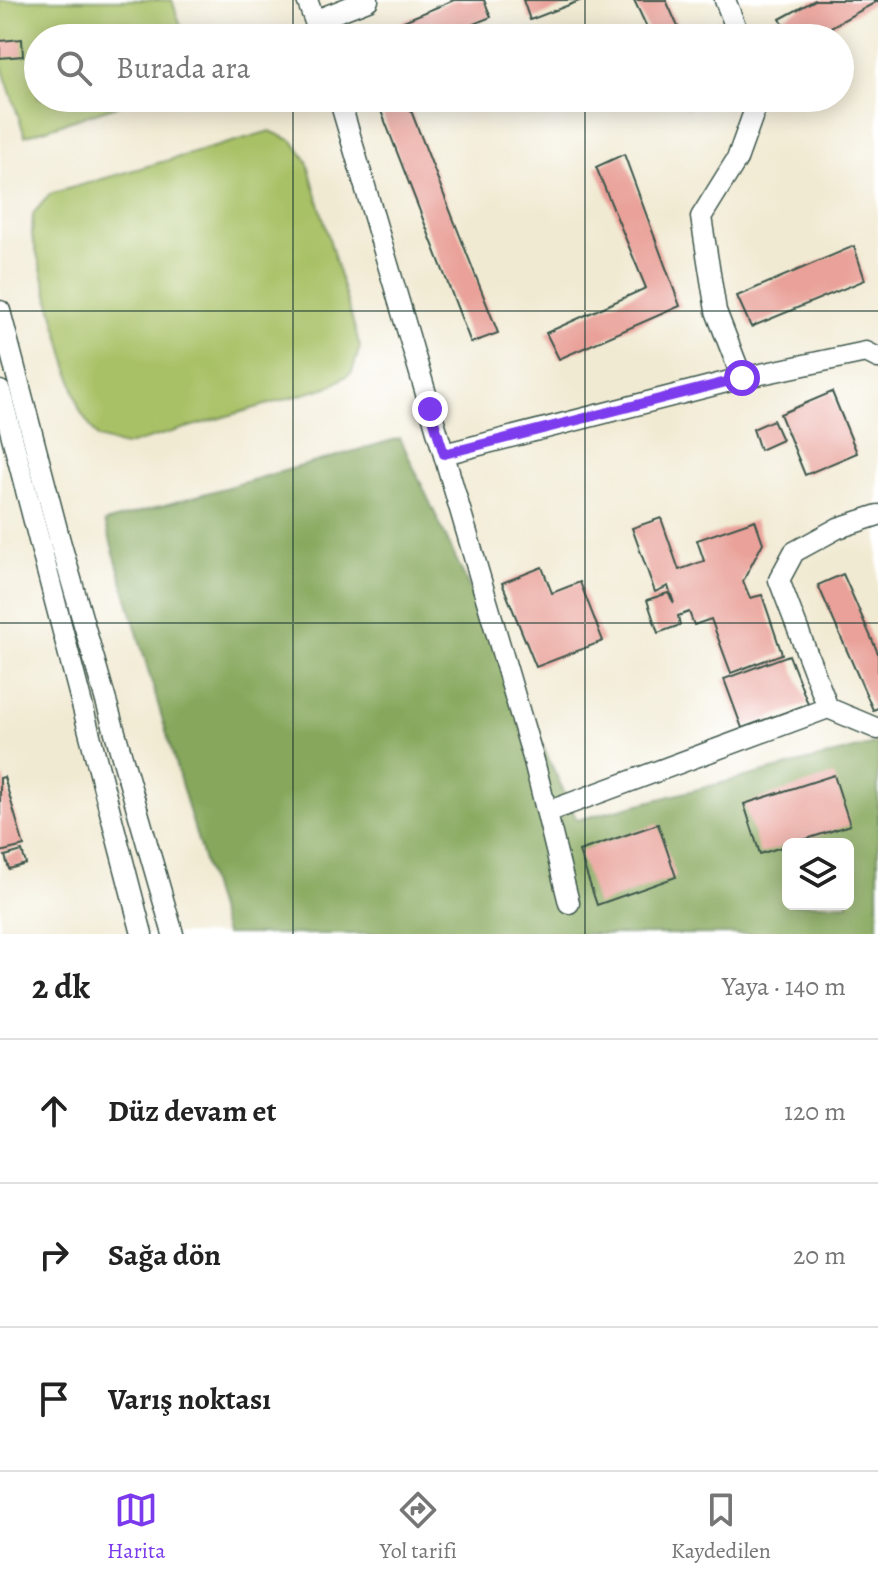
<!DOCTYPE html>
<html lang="tr">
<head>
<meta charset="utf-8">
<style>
	:root { --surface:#fff; --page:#f2f2f2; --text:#222; --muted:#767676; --line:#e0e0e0; --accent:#7c3aed }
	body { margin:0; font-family:Alegreya,serif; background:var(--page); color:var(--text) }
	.controls { position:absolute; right:24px; bottom:24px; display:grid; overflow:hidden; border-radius:12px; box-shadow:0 4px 20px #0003 }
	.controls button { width:72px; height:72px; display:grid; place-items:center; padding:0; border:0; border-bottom:2px solid var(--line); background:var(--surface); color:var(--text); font:40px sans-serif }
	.stop { position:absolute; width:24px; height:24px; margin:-18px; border:6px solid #7c3aed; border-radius:50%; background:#fff }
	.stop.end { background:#7c3aed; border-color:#fff; box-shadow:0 2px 8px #0008 }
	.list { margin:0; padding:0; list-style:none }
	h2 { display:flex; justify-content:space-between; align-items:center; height:104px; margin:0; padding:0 32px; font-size:34px }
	h2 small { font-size:26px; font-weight:400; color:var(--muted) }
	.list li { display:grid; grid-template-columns:52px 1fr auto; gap:24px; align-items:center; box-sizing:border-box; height:144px; padding:0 32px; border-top:2px solid var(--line) }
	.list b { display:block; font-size:30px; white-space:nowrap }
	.list em { font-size:26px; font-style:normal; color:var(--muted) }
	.icon { flex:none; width:44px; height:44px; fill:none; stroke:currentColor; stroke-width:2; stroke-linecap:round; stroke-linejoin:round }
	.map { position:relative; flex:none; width:878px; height:934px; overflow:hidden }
	.search { position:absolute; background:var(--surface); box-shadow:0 4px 20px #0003; left:24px; right:24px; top:24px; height:88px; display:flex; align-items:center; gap:20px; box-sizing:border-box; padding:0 28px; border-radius:44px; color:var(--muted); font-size:30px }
	.sheet { height:536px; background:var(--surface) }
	nav { display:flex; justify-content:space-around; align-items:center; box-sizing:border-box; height:112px; border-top:2px solid var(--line); background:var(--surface); font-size:22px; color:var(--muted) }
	nav a { display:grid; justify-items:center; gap:4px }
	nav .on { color:var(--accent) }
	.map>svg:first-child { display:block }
	.green { fill:#a9c166; stroke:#647f4d; stroke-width:2 }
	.forest { fill:#86a75b; stroke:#527248; stroke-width:2; fill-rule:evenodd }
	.building { fill:#e9a199 }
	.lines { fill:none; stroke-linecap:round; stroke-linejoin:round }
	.street-casing { stroke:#3e574c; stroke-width:23 }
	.street { stroke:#fff; stroke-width:20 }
	.route { stroke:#7c3aed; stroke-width:10 }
	.grid { fill:none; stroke:#1f3d34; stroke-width:2; stroke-opacity:0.55 }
</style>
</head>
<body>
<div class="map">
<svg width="878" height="934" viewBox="0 0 878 934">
	<rect width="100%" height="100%" fill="#fff"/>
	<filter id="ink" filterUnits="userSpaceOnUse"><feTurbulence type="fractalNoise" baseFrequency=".0125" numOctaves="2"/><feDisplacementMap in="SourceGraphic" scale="16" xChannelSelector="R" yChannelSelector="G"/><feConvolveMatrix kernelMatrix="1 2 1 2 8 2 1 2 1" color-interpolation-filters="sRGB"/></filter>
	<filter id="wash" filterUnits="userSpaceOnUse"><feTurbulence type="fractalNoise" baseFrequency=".006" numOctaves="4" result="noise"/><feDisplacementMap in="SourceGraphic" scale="32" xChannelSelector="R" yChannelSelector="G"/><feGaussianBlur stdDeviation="1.8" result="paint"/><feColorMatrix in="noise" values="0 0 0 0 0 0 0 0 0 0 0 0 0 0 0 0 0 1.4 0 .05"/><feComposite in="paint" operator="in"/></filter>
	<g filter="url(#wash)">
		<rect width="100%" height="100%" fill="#f1ead3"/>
		<g class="green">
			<polygon points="0,0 172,0 185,38 38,38 38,98 141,98 25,136 0,61"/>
			<polygon points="270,131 293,141 307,161 360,347 352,372 331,386 124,446 98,438 80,411 32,236 33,214 50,194"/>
		</g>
		<path class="forest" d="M 400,438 L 577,820 L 878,743 L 878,934 L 225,934 L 105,522 ZM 788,844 L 848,844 L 848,904 L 788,904 Z"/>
		<g id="blocks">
			<g class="building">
				<polygon points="454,0 484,0 491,17 439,38 363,38"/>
				<polygon points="523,0 582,0 530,20"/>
				<polygon points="634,0 666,0 683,38 652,38"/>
				<polygon points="815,0 878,0 878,1 811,38 791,38 780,19"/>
				<polygon points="22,39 23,56 0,58 0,41"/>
				<polygon points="376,98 406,98 498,333 471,343"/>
				<polygon points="681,98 712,98 686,109"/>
				<polygon points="624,154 680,306 559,359 546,333 646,288 596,167"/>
				<polygon points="854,246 865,280 751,327 737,296"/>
				<polygon points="832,392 857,453 805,475 780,414"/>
				<polygon points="773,420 782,440 760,450 753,429"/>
				<polygon points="661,518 679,570 704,561 697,540 755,520 763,543 743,581 750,598 762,595 782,654 731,673 711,619 694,625 689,612 678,616 680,625 658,633 647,600 668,593 674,603 668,586 655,592 632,528"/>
				<polygon points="542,567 552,593 580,582 603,641 536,667 502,583"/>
				<polygon points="843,574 878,653 878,708 873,710 818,585"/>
				<polygon points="789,655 808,704 742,728 724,679"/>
				<polygon points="834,775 850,825 760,854 744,804"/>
				<polygon points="4,777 24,846 0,852 0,778"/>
				<polygon points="658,824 676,877 597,905 579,851"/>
				<polygon points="22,851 26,864 9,869 5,856"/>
			</g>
		</g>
	</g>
	<g filter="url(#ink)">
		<use href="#blocks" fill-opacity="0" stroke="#3e574c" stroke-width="2"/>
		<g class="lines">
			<g class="street-casing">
				<g id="street">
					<polyline points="307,0 321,38"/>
					<polyline points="725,0 740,38"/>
					<polyline points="316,20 368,0"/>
					<polyline points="339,98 534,761 569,903"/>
					<polyline points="0,311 60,541 173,934"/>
					<polyline points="742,378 716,311 701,217 737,159 759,98"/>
					<polyline points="0,391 142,934"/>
					<polyline points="444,454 742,378 866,352 878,358"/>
					<polyline points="828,708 779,580 794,552 838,528 878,515"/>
					<polyline points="547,812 828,708 878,729"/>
				</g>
			</g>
			<use href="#street" class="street"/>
		</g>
	</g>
	<g class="lines" filter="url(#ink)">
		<polyline class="route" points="430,409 444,454 742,378"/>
	</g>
	<path class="grid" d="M 293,0 L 293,38M 585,0 L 585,38M 293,98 L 293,934M 585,98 L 585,934M 0,311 L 878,311M 0,623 L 878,623"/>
</svg>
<div class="controls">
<button><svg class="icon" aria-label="layers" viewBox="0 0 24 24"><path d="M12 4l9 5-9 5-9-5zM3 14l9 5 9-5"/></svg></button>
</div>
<div class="stop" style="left:742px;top:378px"></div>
<div class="stop end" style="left:430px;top:409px"></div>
<div class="search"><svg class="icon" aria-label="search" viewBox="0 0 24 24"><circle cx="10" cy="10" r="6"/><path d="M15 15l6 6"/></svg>Burada ara</div>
</div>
<section class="sheet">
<h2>2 dk<small>Yaya · 140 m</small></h2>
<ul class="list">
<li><svg class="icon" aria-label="ahead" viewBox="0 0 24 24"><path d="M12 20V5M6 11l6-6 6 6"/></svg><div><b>Düz devam et</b></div><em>120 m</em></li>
<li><svg class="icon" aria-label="right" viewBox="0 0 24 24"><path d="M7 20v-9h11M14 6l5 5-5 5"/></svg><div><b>Sağa dön</b></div><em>20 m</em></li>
<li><svg class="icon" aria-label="arrive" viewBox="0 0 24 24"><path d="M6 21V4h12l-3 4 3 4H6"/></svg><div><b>Varış noktası</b></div></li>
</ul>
</section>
<nav>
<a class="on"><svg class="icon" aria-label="map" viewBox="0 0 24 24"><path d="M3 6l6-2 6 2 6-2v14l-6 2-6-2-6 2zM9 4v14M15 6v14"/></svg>Harita</a>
<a><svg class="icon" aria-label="directions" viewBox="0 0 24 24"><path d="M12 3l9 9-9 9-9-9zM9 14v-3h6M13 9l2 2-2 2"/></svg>Yol tarifi</a>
<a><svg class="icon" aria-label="saved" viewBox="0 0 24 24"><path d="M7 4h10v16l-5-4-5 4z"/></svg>Kaydedilen</a>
</nav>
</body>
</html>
